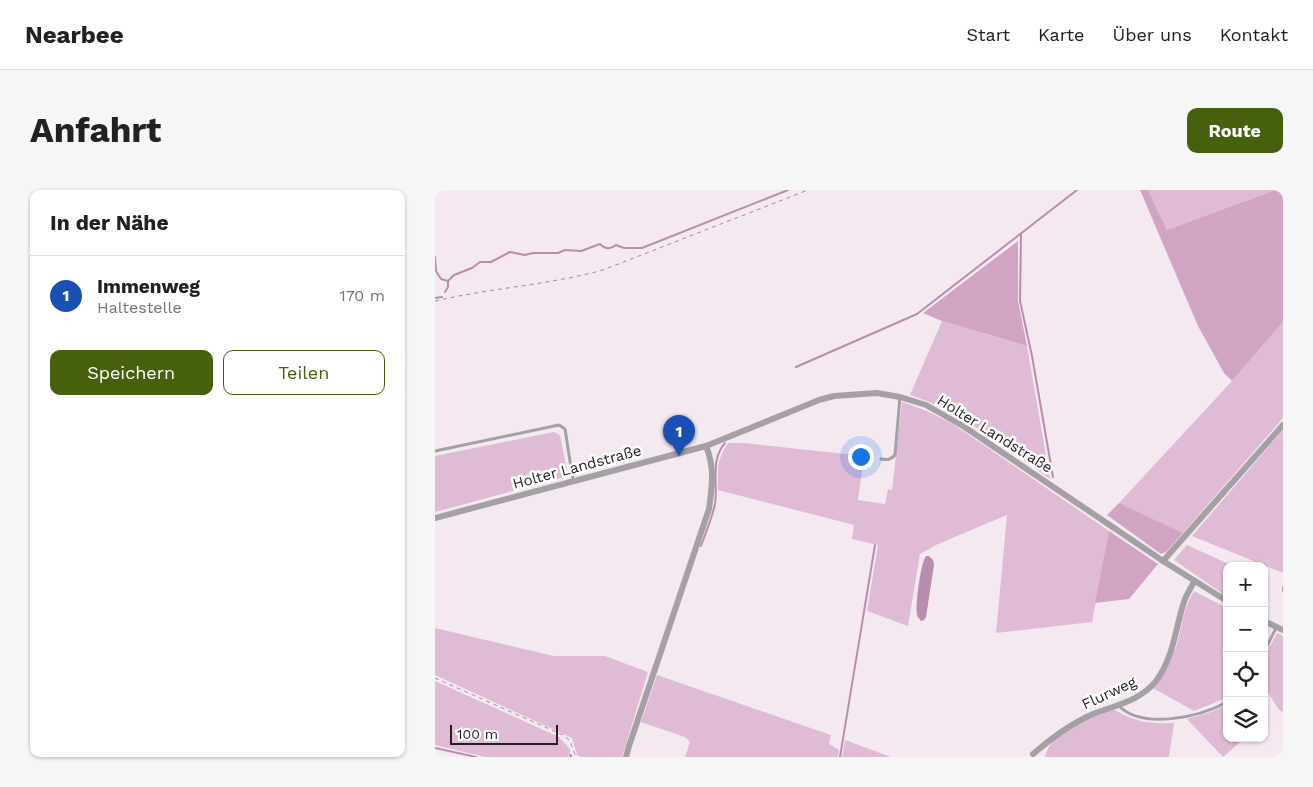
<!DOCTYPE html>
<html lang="de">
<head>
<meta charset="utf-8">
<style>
	:root { --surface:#fff; --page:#f6f6f6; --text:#202124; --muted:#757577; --line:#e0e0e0; --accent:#46600e }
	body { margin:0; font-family:"Work Sans",sans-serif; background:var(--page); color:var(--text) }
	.controls { position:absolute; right:15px; bottom:15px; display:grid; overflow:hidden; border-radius:10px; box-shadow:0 1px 4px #0004 }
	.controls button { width:45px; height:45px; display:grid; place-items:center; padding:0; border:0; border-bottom:1px solid var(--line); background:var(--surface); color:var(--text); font:25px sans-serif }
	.scale { position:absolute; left:15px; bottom:12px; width:108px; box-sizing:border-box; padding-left:5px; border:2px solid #221e21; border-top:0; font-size:14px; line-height:18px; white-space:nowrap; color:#221e21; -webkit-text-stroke:4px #fff; paint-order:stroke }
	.you { position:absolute; left:425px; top:266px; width:18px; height:18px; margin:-12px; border:4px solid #fff; border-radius:50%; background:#1a73e8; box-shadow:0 0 0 8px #1a73e833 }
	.badge { display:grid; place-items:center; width:32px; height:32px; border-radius:50%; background:var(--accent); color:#fff; font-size:16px; font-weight:700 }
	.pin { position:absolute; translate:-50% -41px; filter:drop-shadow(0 1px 2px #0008) }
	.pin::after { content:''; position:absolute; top:26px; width:18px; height:15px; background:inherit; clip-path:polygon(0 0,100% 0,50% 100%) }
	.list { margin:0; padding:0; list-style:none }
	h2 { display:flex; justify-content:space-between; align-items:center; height:65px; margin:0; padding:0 20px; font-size:21px }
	h2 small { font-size:16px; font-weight:400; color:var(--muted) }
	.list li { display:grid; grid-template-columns:32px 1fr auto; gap:15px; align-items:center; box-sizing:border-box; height:80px; padding:0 20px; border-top:1px solid var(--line) }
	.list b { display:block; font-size:19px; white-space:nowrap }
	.list p { margin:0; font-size:16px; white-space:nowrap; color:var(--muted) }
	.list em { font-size:16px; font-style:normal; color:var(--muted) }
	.actions { display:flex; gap:10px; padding:15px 20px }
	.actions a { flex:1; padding:11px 0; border:1px solid var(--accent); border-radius:10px; text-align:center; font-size:18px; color:var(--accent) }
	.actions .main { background:var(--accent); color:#fff }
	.icon { flex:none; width:28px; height:28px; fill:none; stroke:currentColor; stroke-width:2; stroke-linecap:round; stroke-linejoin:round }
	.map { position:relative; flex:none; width:848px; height:567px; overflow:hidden; border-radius:10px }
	header { display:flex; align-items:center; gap:30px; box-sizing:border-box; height:70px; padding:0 25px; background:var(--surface); border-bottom:1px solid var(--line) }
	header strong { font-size:24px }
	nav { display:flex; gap:28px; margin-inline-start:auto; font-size:18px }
	.intro { display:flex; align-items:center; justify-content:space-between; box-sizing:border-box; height:120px; padding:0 30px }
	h1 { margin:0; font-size:35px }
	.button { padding:12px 22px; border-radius:10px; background:var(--accent); color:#fff; font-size:18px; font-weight:700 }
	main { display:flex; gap:30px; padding:0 30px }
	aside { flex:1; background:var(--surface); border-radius:10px; box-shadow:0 1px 4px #0004 }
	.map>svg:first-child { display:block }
	.green { fill:#dfbbd5 }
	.forest { fill:#d1a4c4 }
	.water { fill:#b88dad }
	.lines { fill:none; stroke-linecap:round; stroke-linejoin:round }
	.stream { stroke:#b88dad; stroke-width:2 }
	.path { stroke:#989096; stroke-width:1; stroke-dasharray:4 4; stroke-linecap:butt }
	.service { stroke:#a4a0a3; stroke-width:3 }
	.minor { stroke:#a4a0a3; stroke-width:6 }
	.labels { text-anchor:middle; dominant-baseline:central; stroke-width:5; stroke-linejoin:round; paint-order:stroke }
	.street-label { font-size:15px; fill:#221e21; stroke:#fff }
</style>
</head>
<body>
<header>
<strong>Nearbee</strong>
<nav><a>Start</a><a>Karte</a><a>Über uns</a><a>Kontakt</a></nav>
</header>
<div class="intro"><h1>Anfahrt</h1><a class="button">Route</a></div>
<main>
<aside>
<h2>In der Nähe<small></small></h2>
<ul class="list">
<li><span class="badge" style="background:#1a4fb4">1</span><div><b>Immenweg</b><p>Haltestelle</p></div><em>170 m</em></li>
</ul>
<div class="actions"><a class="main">Speichern</a><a>Teilen</a></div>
</aside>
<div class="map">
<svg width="848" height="567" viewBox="0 0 848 567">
	<rect width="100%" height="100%" fill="#f4e9f1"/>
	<g class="green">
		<polygon points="713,0 840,0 732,40"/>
		<path d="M 507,131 L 592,156 L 615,289 C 571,258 527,222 475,205 Z"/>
		<polygon points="848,132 848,228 748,343 684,313 797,191"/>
		<path d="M 467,212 L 492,221 L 518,234 L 674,341 L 657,432 L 561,443 L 572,325 L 503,354 L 485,364 L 473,436 L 432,421 L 443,355 L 417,349 L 419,335 L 283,300 C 283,279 281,271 293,253 L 309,253 L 429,266 L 423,310 L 450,314 L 453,299 L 457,300 Z"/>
		<polygon points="848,240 848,383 757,346"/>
		<polygon points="119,242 125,245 133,286 0,322 0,266"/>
		<polygon points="752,355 796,375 792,376 792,393 788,404 739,370"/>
		<path d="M 759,401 L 792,418 L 792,507 L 784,511 L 759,521 L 718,498 C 726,485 736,472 741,457 C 747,438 748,418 759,401 Z"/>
		<polygon points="0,438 119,466 170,466 213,482 187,567 146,567 142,565 137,548 0,485"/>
		<polygon points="842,443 848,446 848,522 844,520 829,496 829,468"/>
		<polygon points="222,485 396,545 394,554 404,560 403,567 250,567 255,552 250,547 206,532"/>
		<polygon points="0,491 124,547 135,559 135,567 50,567 0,555"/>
		<polygon points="792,515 792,548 810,548 788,567 752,529 773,523"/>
		<path d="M 678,519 C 700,532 714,534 739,533 L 734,567 L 610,567 C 616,540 654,529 678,519 Z"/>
		<polygon points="410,550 456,567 407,567"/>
	</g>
	<g class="forest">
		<polygon points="705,0 713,0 732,40 840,0 848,0 848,132 797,191 789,183 763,136"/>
		<polygon points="583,51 583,111 592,156 507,131 488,123"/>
		<polygon points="684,313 748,343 731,362 726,364 672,325"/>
		<polygon points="674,341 723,374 694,409 660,413"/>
	</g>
	<path class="water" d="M 491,366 L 494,366 L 498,370 L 499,375 L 491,427 L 489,430 L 486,431 C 484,428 482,427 482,424 C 480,415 486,372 491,366 Z"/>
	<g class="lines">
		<g class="stream">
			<polyline points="586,45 585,111 597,166 618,287"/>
			<polyline points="0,67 1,81 6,89 13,91"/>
			<path d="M 13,91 L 19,85 L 37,78 L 45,72 L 56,72 L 75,62 L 90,65 L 98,63 L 123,63 L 130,60 L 146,61 L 165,54 C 170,59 175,60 181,55 L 189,58 L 207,58 L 353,0"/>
			<polyline points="10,102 13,97 13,91"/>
			<polyline points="0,108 7,107"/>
			<polyline points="361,177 482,124 642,0"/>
			<path d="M 266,356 C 271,342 277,328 280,314 C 283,293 275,270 290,253"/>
			<polyline points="848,397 848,401"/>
			<polyline points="0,558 41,567"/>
			<polyline points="136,567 136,565"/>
			<polyline points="405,567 440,355"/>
		</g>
		<g class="path">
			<path d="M 0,111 C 56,98 113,95 168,80 L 373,0"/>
			<polyline points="0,488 130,546 135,551 141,567"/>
		</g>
		<g class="service">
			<polyline points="0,261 124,235 130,239 138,290"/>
			<path d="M 446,269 C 452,270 456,270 460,265 L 465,207"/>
			<polyline points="829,462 841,438"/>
			<path d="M 684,516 C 708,540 765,527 792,512"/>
		</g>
		<g class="minor">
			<polyline points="0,328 271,256 384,210 399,206 442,203 465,207 491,215 528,236 728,371 792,411"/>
			<polyline points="728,371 848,235"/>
			<polyline points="829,431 848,440"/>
			<path d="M 598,564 C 617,548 635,534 658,524 C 681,515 705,511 721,491 C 739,467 740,439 749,412 C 751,405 756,398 759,392"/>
			<path d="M 191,567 L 194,556 L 274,319 C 277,297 280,277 271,256"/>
		</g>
	</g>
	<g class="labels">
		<g class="street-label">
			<text transform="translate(560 244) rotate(32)">Holter Landstraße</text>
			<text transform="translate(142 277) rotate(-15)">Holter Landstraße</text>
			<text transform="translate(674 503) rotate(-25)">Flurweg</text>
		</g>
	</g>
</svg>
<div class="controls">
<button>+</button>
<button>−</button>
<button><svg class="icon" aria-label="locate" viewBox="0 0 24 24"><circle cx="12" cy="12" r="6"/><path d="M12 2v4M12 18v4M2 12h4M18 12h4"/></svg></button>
<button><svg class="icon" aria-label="layers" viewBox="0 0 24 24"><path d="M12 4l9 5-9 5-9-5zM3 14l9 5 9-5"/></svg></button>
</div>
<div class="scale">100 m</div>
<div class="you"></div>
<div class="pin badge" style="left:244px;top:266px;background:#1a4fb4">1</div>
</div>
</main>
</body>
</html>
